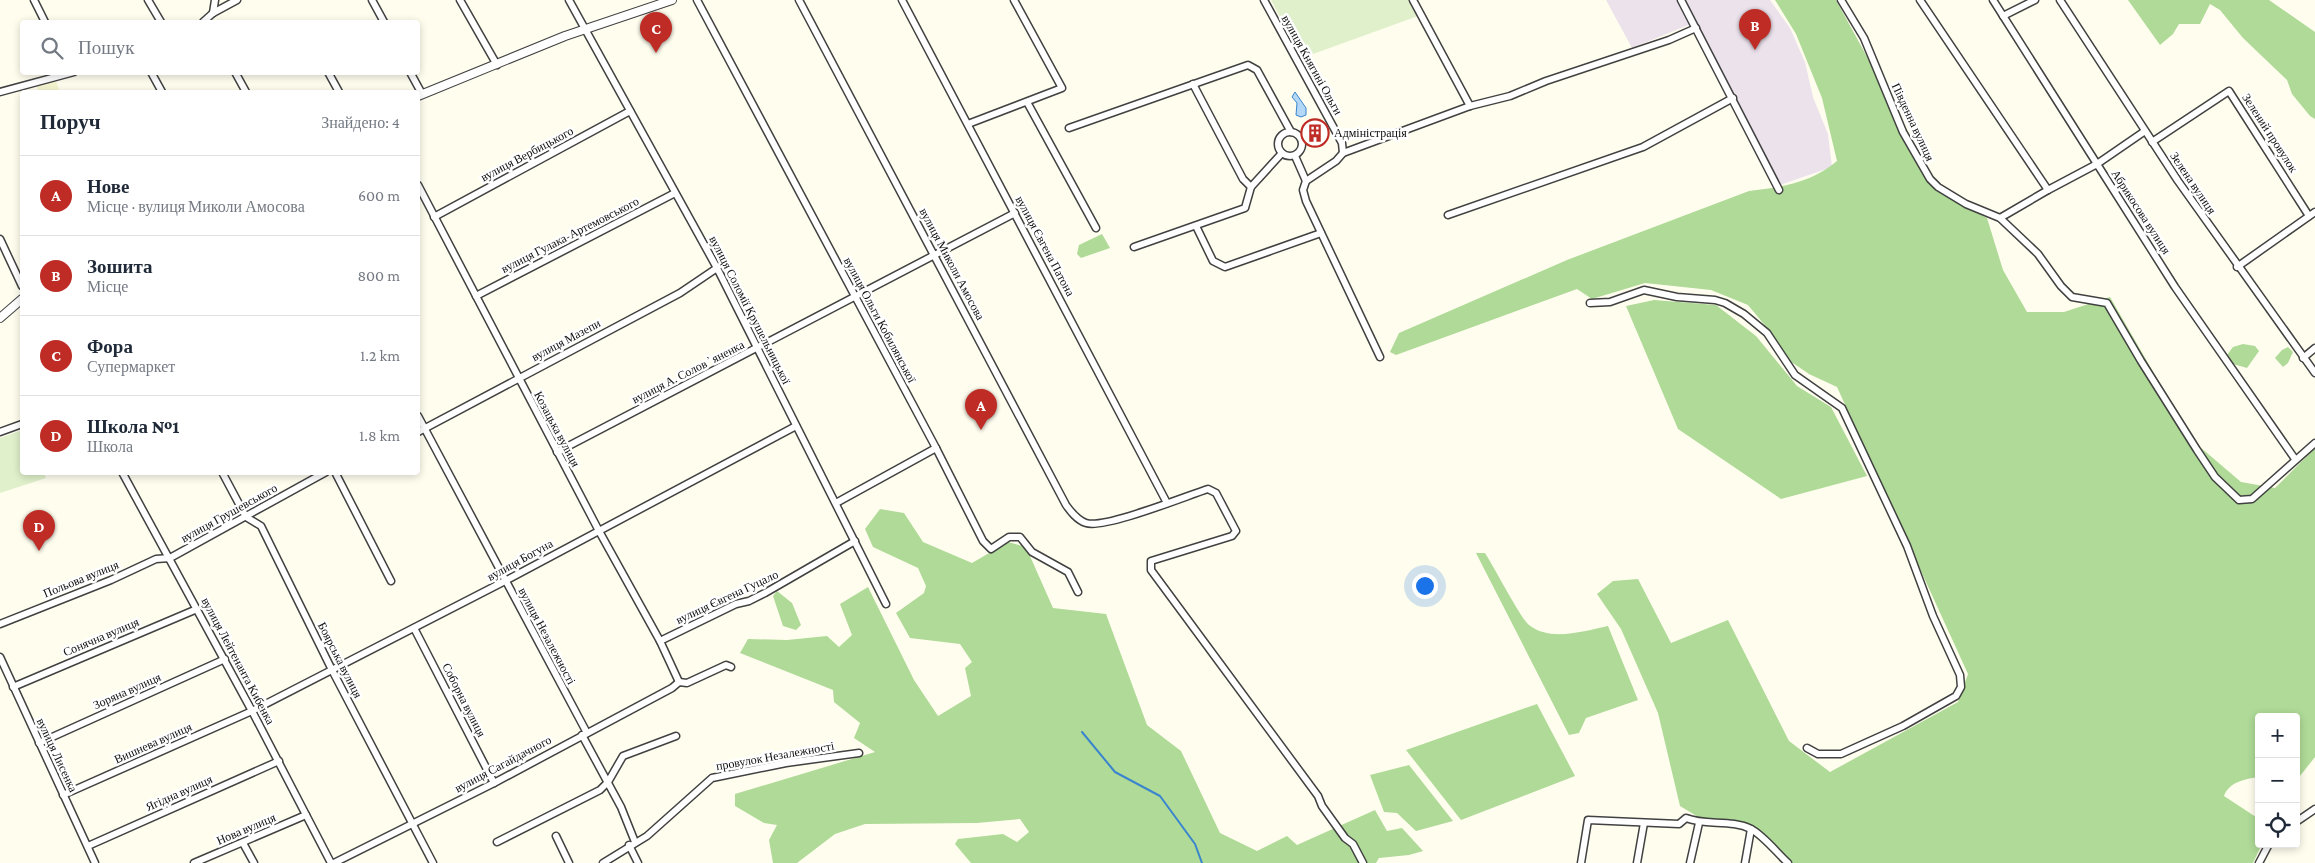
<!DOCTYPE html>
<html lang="uk">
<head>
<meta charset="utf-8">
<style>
	:root { --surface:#fff; --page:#f2f2f3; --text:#1f2937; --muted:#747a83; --line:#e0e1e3; --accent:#be2c25 }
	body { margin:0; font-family:"Crimson Pro",serif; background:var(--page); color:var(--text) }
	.controls { position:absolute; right:15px; bottom:15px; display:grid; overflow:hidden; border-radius:5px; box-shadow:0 2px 8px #0003 }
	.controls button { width:45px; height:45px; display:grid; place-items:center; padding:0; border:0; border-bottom:1px solid var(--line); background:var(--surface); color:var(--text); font:25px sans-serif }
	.you { position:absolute; left:1424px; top:585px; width:18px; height:18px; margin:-12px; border:4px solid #fff; border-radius:50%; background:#1a73e8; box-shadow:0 0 0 8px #1a73e833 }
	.badge { display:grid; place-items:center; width:32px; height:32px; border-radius:50%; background:var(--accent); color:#fff; font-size:16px; font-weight:700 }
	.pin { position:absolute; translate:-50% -41px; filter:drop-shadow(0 1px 2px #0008) }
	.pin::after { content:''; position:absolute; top:26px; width:18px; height:15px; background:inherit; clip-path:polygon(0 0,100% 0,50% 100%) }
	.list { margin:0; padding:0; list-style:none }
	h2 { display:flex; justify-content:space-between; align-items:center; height:65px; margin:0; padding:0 20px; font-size:21px }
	h2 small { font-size:16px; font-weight:400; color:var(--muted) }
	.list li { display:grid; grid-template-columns:32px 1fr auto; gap:15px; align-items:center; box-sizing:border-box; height:80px; padding:0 20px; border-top:1px solid var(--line) }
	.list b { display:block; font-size:19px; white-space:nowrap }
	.list p { margin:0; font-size:16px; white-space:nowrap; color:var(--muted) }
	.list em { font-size:16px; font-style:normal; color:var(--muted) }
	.icon { flex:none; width:28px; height:28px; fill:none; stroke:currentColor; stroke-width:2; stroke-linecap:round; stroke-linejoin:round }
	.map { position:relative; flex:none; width:2315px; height:863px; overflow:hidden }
	.search { position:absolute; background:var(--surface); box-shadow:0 2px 8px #0003; left:20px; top:20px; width:400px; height:55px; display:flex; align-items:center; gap:12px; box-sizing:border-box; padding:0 18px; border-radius:5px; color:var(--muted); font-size:19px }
	.panel { position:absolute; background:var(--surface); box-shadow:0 2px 8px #0003; left:20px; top:90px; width:400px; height:385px; border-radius:5px }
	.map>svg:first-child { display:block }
	.industrial { fill:#ece2ec }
	.farmland { fill:#f4f5cf }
	.forest { fill:#afda97 }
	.pitch { fill:#dff0ca }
	.water { fill:#b3d7f6; stroke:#3a85cd }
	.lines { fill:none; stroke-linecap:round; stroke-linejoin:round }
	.stream { stroke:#3a85cd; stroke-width:2 }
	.minor-casing { stroke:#414141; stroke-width:9 }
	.tertiary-casing { stroke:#414141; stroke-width:10 }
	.minor { stroke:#fff; stroke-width:6 }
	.tertiary { stroke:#fff; stroke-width:8 }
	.labels { text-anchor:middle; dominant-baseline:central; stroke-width:5; stroke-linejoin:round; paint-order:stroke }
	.street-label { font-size:12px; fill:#0e0e0e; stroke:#fff }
	.poi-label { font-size:12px; fill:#0e0e0e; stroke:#fff; text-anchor:start }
</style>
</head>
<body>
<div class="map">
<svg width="2315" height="863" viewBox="0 0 2315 863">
	<rect width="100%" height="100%" fill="#fffdee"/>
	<polygon class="industrial" points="1606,0 1770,0 1790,28 1805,62 1813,97 1828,134 1832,167 1780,185 1750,132 1745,132 1691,24 1632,48"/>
	<polygon class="farmland" points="56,81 60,92 39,92 36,85"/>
	<g class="forest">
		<path d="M 1775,0 L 1836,0 L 1938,187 L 1957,202 L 1987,218 L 2003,270 L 2027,312 L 2064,312 L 2110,297 L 2193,441 L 2241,482 L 2275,488 L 2315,448 L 2315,757 L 2296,781 L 2296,717 L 2259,717 L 2259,777 C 2245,779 2229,782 2224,796 L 2259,819 L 2259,844 L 2262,844 L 2253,863 L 1787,863 L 1748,823 L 1705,821 L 1680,806 L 1658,713 L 1621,629 L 1597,594 L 1613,581 L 1638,579 L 1671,643 L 1728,620 L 1789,741 L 1830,772 L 1958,702 L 1968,674 L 1837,387 L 1809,374 L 1790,361 L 1772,334 L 1748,305 L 1711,290 L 1645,283 L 1592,299 L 1577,289 L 1396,355 L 1390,352 L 1399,333 L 1567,260 L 1749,191 C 1780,188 1813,182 1837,161 L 1822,98 L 1796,34 Z"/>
		<polygon points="2128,0 2269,0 2315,32 2315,119 2310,116 2292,94 2287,80 2243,38 2220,10 2210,4 2200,24 2179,24 2173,34 2160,45"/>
		<polygon points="1102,234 1110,248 1081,258 1077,254 1079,245"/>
		<polygon points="1654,300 1716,305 1756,336 1797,386 1831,407 1867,476 1781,499 1678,429 1626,306"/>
		<polygon points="2243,344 2255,346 2259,351 2247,368 2233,364 2227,355 2233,347"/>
		<polygon points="2288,347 2293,352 2288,363 2283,367 2275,358 2282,350"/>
		<polygon points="880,509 904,513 923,542 972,563 1008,542 1026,547 1053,608 1106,614 1147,725 1181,751 1220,833 1257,851 1287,836 1297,845 1375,810 1387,831 1402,828 1423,851 1409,855 1379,858 1376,863 971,863 955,844 958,839 1003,834 1017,842 1029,832 1020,819 977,823 865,824 835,834 797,863 773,863 769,840 777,825 764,823 735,806 735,794 875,752 854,738 860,723 834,702 833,690 740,653 748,639 787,640 827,636 839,647 852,635 840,604 868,587 914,680 938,716 971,696 965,668 972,662 960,644 910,638 896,613 924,593 926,586 918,568 873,547 865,529"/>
		<path d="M 1476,553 L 1485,553 C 1493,565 1521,619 1529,625 C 1550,642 1584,631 1608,626 L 1638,700 L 1586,718 L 1579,733 L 1569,735 Z"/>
		<polygon points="777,591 792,603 801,625 796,630 783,626 773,596"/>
		<polygon points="1537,704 1575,776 1461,820 1406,750"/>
		<polygon points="1409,765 1453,821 1416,831 1397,813 1384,812 1370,775"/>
	</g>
	<g class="pitch">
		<polygon points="1271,0 1410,0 1418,16 1302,58"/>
		<polygon points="22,430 22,472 44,473 46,478 0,493 0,438"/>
	</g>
	<polygon class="water" points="1295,92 1306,108 1306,115 1301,117 1296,115 1297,103 1292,97"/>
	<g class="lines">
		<polyline class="stream" points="1082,732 1115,772 1160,796 1195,844 1202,863"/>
		<g class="minor-casing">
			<g id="minor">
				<polyline points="34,0 45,22"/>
				<polyline points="148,0 161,22"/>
				<polyline points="372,0 384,22"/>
				<polyline points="460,0 497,65"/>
				<polyline points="569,0 717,268 886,604"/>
				<polyline points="697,0 936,448 983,541 991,549 1009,537 1020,537 1032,552 1068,572 1078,592"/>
				<path d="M 799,0 L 1066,505 C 1071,512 1077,520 1086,523 C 1105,529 1186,496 1208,489 L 1216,493 L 1236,531 L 1232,536 L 1151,561 L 1151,570 L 1318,796 L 1322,806 L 1345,838 L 1353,844 L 1363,863"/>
				<polyline points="902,0 1167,503"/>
				<polyline points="1264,0 1342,143 1343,153 1336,161 1306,181"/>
				<polyline points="1413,0 1470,106"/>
				<polyline points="1681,0 1779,190"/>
				<polyline points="1841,0 1864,38 1903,132 1930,179 1938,187 1966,204 2000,218 2038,254 2061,286 2072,297 2107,303 2141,361 2197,450 2215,477 2239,500 2252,499 2315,443"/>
				<polyline points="1920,0 2048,190 2097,164 2175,287 2295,459"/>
				<polyline points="1993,0 2097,164 2145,131"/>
				<polyline points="2060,0 2178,181 2315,373"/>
				<polyline points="213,13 215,0"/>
				<polyline points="2003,16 2035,0"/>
				<polyline points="203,22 213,13 237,0"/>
				<polyline points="151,72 162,92"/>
				<polyline points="235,72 246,92"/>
				<polyline points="328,72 339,92"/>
				<polyline points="410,72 422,94"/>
				<polyline points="1193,84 1243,179 1251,187"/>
				<polyline points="0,92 74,72"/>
				<polyline points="1027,102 1096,228"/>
				<polyline points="968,124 1062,88 1014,0"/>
				<polyline points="1069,128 1248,65 1257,70 1291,132"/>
				<circle cx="1290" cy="144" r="12"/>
				<polyline points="2152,142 2229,91 2309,216"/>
				<polyline points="1343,153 1470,106 1510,96 1546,81 1669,40 1696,28"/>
				<polyline points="1295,156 1306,181 1303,190 1306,201 1380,357"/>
				<polyline points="418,185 599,531 660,641 679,682"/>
				<polyline points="1448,215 1643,147 1733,98"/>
				<polyline points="434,217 630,111"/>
				<polyline points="2000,218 2048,190"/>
				<polyline points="1196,226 1213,261 1225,267 1321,233"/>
				<polyline points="0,239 22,286"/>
				<polyline points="1134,247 1245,208 1251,187 1282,153"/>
				<polyline points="2237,267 2315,212"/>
				<polyline points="476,296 675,193"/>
				<polyline points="1590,303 1610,302 1644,290 1677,297 1715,300 1725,303 1744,314 1767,333 1795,375 1842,408 1907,546 1933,616 1960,675 1961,687 1956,696 1903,726 1841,754 1818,754 1807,748"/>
				<polyline points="2303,358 2315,348"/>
				<polyline points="418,416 587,733"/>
				<polyline points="0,432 22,424"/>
				<polyline points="418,432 680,293 717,268"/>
				<polyline points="557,452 1015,213"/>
				<polyline points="122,472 252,711 331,863"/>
				<polyline points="222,472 246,517 261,526 332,670 433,863"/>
				<polyline points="335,472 391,581"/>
				<polyline points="836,503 936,448"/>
				<polyline points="0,624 111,580 156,559 170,558 326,472"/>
				<polyline points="414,628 494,783"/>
				<polyline points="660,641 736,604 749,601 765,593 855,541"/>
				<polyline points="0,657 95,863"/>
				<polyline points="679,682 687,683 726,665 731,667"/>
				<polyline points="13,687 197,609"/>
				<polyline points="582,735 621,807 635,842"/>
				<polyline points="39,743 225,659"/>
				<polyline points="63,795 252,711 505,581 796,426"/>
				<polyline points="2296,822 2315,809"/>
				<polyline points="556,836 569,863"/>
				<polyline points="497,842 600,790 608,782 623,756 676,736"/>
				<polyline points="243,843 254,863"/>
				<polyline points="629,845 638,863"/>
				<polyline points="88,846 279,761"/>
				<polyline points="194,863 306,815"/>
				<polyline points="334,863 494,783 672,688 679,682"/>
				<polyline points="603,863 647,836 712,778 786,763 859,753"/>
				<path d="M 1581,863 L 1588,820 L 1679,824 L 1686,818 C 1706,826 1731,819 1751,829 C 1764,836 1777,853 1788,863"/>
				<polyline points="1637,863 1644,823"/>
				<polyline points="1690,863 1699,823"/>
				<polyline points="1745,863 1751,829"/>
				<polyline points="2259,863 2269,844"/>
			</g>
		</g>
		<g class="tertiary-casing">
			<g id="tertiary">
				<polyline points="418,96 565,36 672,0"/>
				<polyline points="0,318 22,299"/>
			</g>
		</g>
		<use href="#minor" class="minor"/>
		<use href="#tertiary" class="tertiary"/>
	</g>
	<defs>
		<g id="building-ring" transform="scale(1.4375)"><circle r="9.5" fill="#fff" stroke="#be2c25" stroke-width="1.5"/><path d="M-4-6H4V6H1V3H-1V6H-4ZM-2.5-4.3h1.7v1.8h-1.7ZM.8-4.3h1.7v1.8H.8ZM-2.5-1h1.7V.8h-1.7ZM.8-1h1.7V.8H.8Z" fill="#be2c25"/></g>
	</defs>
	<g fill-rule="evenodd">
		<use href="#building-ring" x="1315" y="133"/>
	</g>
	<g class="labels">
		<g class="street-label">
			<text transform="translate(1312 65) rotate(61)">вулиця Княгині Ольги</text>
			<text transform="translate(1913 122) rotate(65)">Південна вулиця</text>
			<text transform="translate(2270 133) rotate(57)">Зелений провулок</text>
			<text transform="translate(527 154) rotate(-28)">вулиця Вербицького</text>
			<text transform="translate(2193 183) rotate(56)">Зелена вулиця</text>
			<text transform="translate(2141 212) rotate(57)">Абрикосова вулиця</text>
			<text transform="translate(570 235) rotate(-27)">вулиця Гулака-Артемовського</text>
			<text transform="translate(1045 246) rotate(62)">вулиця Євгена Патона</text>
			<text transform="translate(952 264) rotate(62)">вулиця Миколи Амосова</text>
			<text transform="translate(750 310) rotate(63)">вулиця Соломії Крушельницької</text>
			<text transform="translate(880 320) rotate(62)">вулиця Ольги Кобилянської</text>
			<text transform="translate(566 340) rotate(-28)">вулиця Мазепи</text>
			<text transform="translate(688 372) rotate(-27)">вулиця А. Соловʼяненка</text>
			<text transform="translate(557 429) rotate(62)">Козацька вулиця</text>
			<text transform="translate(229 513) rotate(-29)">вулиця Грушевського</text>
			<text transform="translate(520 560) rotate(-29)">вулиця Богуна</text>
			<text transform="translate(81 579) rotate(-22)">Польова вулиця</text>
			<text transform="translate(727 597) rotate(-25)">вулиця Євгена Гуцало</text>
			<text transform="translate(547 636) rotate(62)">вулиця Незалежності</text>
			<text transform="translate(101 637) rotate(-23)">Сонячна вулиця</text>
			<text transform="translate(340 660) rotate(63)">Боярська вулиця</text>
			<text transform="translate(238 661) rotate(62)">вулиця Лейтенанта Кибенка</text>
			<text transform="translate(127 691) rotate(-24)">Зоряна вулиця</text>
			<text transform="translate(464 700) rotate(63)">Соборна вулиця</text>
			<text transform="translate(153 743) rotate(-24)">Вишнева вулиця</text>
			<text transform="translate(57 755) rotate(65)">вулиця Лисенка</text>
			<text transform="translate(775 756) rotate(-10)">провулок Незалежності</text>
			<text transform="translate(503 764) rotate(-28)">вулиця Сагайдачного</text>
			<text transform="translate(179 793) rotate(-24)">Ягідна вулиця</text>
			<text transform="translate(246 829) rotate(-23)">Нова вулиця</text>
		</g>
		<g class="poi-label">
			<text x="1334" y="133">Адміністрація</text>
		</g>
	</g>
</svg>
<div class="controls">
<button>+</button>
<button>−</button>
<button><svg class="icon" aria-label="locate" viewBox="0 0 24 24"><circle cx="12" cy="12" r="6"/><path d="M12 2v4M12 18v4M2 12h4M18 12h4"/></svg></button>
</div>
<div class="you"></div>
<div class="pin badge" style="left:981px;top:430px">A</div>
<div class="pin badge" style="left:1755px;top:50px">B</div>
<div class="pin badge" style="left:656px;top:53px">C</div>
<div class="pin badge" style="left:39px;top:551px">D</div>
<div class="search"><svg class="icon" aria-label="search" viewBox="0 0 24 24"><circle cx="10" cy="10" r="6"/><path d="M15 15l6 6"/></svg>Пошук</div>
<section class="panel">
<h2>Поруч<small>Знайдено: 4</small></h2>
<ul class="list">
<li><span class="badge">A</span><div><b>Нове</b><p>Місце · вулиця Миколи Амосова</p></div><em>600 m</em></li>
<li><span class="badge">B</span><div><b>Зошита</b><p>Місце</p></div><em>800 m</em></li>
<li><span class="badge">C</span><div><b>Фора</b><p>Супермаркет</p></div><em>1.2 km</em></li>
<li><span class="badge">D</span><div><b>Школа №1</b><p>Школа</p></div><em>1.8 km</em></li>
</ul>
</section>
</div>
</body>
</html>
